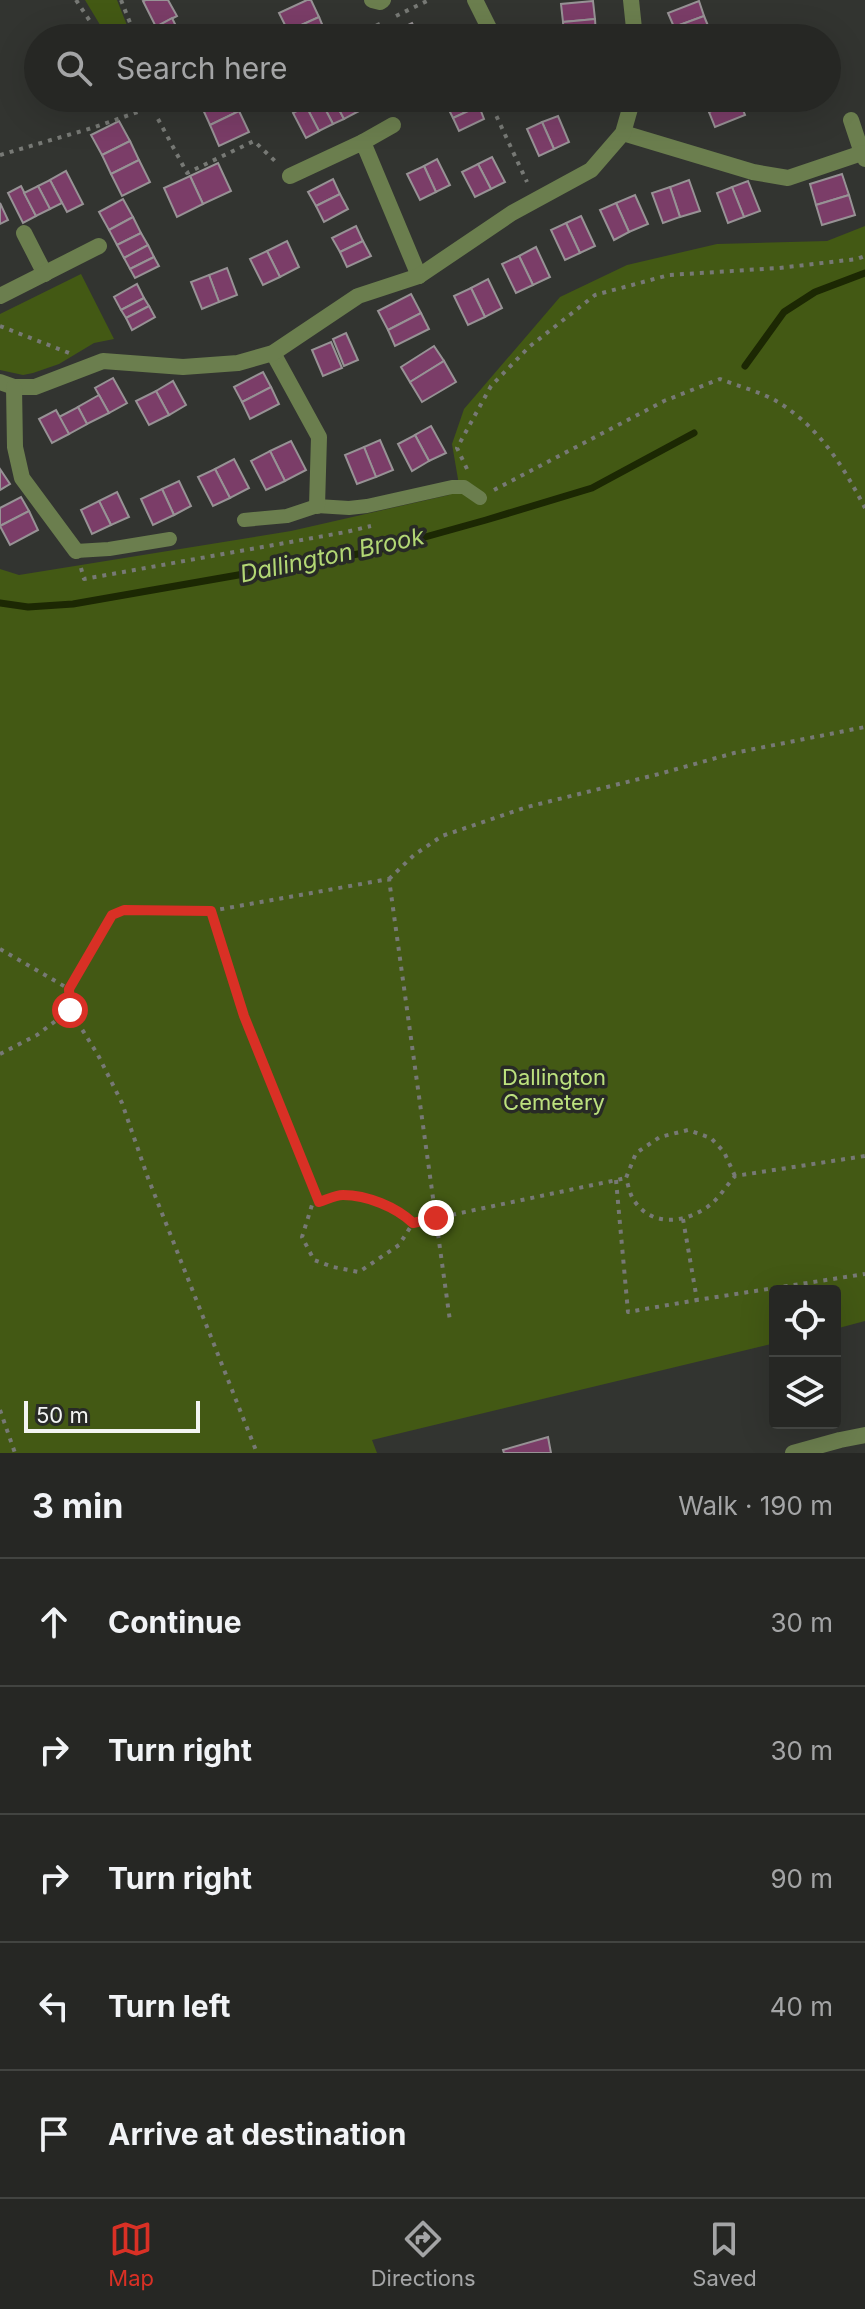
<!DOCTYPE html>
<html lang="en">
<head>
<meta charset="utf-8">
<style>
	:root { --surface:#262724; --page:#2e2f2c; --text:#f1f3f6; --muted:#a4a5a6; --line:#424441; --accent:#d93025 }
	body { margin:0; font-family:Inter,sans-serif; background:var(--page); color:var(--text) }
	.controls { position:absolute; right:24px; bottom:24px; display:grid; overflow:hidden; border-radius:8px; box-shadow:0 8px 32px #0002 }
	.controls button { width:72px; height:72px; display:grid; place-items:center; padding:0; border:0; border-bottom:2px solid var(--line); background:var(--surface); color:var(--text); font:40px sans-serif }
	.scale { position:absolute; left:24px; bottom:20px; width:176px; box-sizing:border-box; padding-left:8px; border:4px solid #f3f4f2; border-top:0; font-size:22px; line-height:28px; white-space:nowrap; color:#f3f4f2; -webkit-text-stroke:6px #282a26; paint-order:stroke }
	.stop { position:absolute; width:24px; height:24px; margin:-18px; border:6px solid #d93025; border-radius:50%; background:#fff }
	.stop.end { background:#d93025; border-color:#fff; box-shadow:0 2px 8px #0008 }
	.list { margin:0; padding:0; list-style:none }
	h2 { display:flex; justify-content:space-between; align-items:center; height:104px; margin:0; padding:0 32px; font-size:34px }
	h2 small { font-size:26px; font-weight:400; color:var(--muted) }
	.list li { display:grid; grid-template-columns:52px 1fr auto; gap:24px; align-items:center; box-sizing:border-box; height:128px; padding:0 32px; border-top:2px solid var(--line) }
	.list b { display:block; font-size:30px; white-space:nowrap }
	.list em { font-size:26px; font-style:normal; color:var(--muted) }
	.icon { flex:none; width:44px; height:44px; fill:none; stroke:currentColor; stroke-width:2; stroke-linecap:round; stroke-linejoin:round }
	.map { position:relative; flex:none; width:865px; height:1453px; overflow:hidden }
	.search { position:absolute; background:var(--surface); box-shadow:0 8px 32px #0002; left:24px; right:24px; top:24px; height:88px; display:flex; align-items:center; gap:20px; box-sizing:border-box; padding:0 28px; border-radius:44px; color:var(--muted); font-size:30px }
	.sheet { height:744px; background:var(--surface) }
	nav { display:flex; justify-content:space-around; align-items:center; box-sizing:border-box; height:112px; border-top:2px solid var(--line); background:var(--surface); font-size:22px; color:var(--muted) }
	nav a { display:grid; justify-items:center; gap:4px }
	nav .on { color:var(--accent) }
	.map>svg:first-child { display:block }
	.green { fill:#435914 }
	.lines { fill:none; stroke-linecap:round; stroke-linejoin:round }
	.stream { stroke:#1c2803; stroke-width:7 }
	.building { fill:#7b3d68; stroke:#979295; stroke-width:2 }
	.path { stroke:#777975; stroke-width:4; stroke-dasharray:4 6; stroke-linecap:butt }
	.lane { stroke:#6b7e4e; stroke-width:14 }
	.street { stroke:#6b7e4e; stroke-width:16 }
	.route { stroke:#d93025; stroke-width:10 }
	.labels { text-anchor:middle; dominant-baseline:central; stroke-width:7; stroke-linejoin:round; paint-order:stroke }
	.park-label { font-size:22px; fill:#bce17e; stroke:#282a26 }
	.water-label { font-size:24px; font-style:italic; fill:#b2d774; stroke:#282a26 }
</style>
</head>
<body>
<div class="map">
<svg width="865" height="1453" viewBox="0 0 865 1453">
	<rect width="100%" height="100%" fill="#323430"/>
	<g class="green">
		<polygon points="85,0 117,0 132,38 108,38"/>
		<polygon points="865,226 865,1321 835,1329 835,1291 775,1291 775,1343 372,1440 377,1453 0,1453 0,569 19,575 291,531 449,495 459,485 452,444 464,409 560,297 627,265 717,244 827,241"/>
		<polygon points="81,274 114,339 94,343 59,364 33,373 23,375 0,370 0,314"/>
	</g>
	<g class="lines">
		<g class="stream">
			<polyline points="745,366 784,312 815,292 865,273"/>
			<polyline points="0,603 28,607 73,604 375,551 486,520 592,488 694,433"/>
		</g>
	</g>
	<g class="building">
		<polygon points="146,0 168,0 177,16 156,27 143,1"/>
		<polygon points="307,0 311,0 319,17 288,31 279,13"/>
		<polygon points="593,1 595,19 563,22 561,4"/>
		<polygon points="699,1 704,16 674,27 668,13"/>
		<polygon points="704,16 711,33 698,38 678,38 674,27"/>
		<polygon points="319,17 327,36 291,38 288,31"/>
		<polygon points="172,18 182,38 154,38 150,30"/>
		<polygon points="595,19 596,35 564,38 563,22"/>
		<polygon points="412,23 419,37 388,38 387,35"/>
		<polygon points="210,98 233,98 239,111 210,125 200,103"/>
		<polygon points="333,98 344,119 333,124 320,99"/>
		<polygon points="333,98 352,98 359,111 344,119"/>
		<polygon points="352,98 367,98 370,105 359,111"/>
		<polygon points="443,98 465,98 447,106"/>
		<polygon points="465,98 475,98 479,106 453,118 447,106"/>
		<polygon points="704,98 738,98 739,100 709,112"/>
		<polygon points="320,99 333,124 319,131 306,106"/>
		<polygon points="739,100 745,115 715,127 709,112"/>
		<polygon points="306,106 319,131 306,138 293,113"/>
		<polygon points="479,106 484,119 459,131 453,118"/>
		<polygon points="239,111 249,132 219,146 210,125"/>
		<polygon points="558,116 569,142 554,149 542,122"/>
		<polygon points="119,121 130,141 102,155 91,135"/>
		<polygon points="542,122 554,149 539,156 527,129"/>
		<polygon points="130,141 139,160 111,174 102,155"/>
		<polygon points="492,157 505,182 491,189 478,164"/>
		<polygon points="437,159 450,185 436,192 424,166"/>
		<polygon points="139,160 150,182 122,196 111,174"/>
		<polygon points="218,163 231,191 203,204 190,176"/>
		<polygon points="478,164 491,189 475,197 462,172"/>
		<polygon points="424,166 436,192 420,200 407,174"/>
		<polygon points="66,171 83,204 67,212 50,180"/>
		<polygon points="842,174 849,195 816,205 810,184"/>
		<polygon points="190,176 203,204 177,217 164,188"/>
		<polygon points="333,179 340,194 316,206 308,192"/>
		<polygon points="50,180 62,203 50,209 38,186"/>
		<polygon points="689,180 700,211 680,217 670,187"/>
		<polygon points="748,181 760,211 744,217 732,187"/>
		<polygon points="21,186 36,216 23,223 8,193"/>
		<polygon points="38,186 50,209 36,216 24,193"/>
		<polygon points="670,187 680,217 663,223 652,193"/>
		<polygon points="732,187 744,217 728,223 717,193"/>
		<polygon points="340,194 348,209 324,222 316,206"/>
		<polygon points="635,195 648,224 629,232 616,203"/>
		<polygon points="849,195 855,215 822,225 816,205"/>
		<polygon points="123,199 133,217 109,230 99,212"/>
		<polygon points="0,203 8,220 0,224"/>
		<polygon points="616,203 629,232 614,240 600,210"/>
		<polygon points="581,216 595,246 580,253 566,223"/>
		<polygon points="133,217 141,233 117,245 109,230"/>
		<polygon points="566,223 580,253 565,260 551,230"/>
		<polygon points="356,226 363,241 340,252 332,238"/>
		<polygon points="141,233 148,245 124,258 117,245"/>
		<polygon points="287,241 299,267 280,277 267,251"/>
		<polygon points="363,241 371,256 347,267 340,252"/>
		<polygon points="148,245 154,257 130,269 124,258"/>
		<polygon points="536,247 550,277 533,285 519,256"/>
		<polygon points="267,251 280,277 263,285 250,259"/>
		<polygon points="519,256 533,285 516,293 502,264"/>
		<polygon points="154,257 159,266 135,278 130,269"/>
		<polygon points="227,268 237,295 219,302 209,275"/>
		<polygon points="209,275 219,302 202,309 191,282"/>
		<polygon points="488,279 502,308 485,317 471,288"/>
		<polygon points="137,284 144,298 121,310 114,297"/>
		<polygon points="471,288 485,317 468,325 454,296"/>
		<polygon points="411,294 421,313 388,330 378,311"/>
		<polygon points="144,298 149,306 126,318 121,310"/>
		<polygon points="149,306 155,317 132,330 126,318"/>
		<polygon points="421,313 429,329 395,346 388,330"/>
		<polygon points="346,333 358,360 344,366 333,339"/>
		<polygon points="331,342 342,368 323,376 312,350"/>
		<polygon points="434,346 444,361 410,382 401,367"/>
		<polygon points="444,361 456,382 422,402 410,382"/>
		<polygon points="263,372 271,387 242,402 234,387"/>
		<polygon points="113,378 127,403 109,413 95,388"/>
		<polygon points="173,381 186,405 169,415 156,391"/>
		<polygon points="271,387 279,404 250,419 242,402"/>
		<polygon points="156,391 169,415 149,425 136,401"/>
		<polygon points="99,395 109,413 87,424 78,407"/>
		<polygon points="78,407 87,424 69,434 59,417"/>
		<polygon points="56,410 69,434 52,443 39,419"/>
		<polygon points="431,426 446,453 429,461 415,435"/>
		<polygon points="415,435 429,461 412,471 398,444"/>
		<polygon points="380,440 393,470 376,477 364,447"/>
		<polygon points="291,441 306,470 285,481 270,451"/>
		<polygon points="364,447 376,477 357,484 345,455"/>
		<polygon points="270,451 285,481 266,490 251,461"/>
		<polygon points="234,459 249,488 230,498 215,469"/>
		<polygon points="0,469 10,484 0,490"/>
		<polygon points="215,469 230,498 213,506 198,477"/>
		<polygon points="179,481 191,506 174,515 162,489"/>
		<polygon points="162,489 174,515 153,525 141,499"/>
		<polygon points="117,492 129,517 111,525 99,501"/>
		<polygon points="21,497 29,511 0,526 0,508"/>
		<polygon points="99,501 111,525 92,534 81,510"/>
		<polygon points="29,511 38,530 10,545 0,526"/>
		<polygon points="548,1437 551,1453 504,1453 503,1450"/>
	</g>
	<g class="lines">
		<g class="path">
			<polyline points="76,0 101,38"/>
			<polyline points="121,0 136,38"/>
			<polyline points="396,16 429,0"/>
			<polyline points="349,38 384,22"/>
			<polyline points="488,98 527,182"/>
			<polyline points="158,119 187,173 254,141 276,162"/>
			<polyline points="0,155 92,128 178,98"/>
			<polyline points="0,326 69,353"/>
			<polyline points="467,469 457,448 491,386 529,347 595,295 669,275 779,268 857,259 865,256"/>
			<path d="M 494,490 L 664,401 L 720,379 C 738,386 761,392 778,402 C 820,428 843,466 865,508"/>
			<polyline points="81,568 84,579 346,532 371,526"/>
			<polyline points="389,879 414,855 442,836 527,807 659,774 734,753 865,727"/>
			<polyline points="211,911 124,910 112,915 69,989 70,1010 98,1055 122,1103 148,1178 257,1453"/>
			<polyline points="0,949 69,989"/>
			<polyline points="0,1054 37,1035 70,1010"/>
			<path d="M 735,1176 L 724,1152 L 711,1138 L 688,1130 L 660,1137 L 636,1153 L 626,1178 C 628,1184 629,1191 632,1197 C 649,1228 685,1224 710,1205 C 719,1198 727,1185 735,1176 L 865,1156"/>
			<polyline points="616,1180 628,1312 697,1300"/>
			<polyline points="319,1202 244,1016 211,911 389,879 450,1321"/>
			<polyline points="683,1219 697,1300 865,1274"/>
			<path d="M 413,1223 C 397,1208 365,1194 342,1195 C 333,1196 321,1202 312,1205 L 302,1237 L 314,1260 L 333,1267 L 359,1272 L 399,1245 L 413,1223 L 626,1178"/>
			<polyline points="0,1410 15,1453"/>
		</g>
		<g class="lane">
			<polyline points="244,520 287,516 317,506 349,508 367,506 452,487 464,487 480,498"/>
			<polyline points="76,551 109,549 170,539"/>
		</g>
		<g class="street">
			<polyline points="372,0 380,2 383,0"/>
			<polyline points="475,0 494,38"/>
			<polyline points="631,0 635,38"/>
			<polyline points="851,120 862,153"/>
			<polyline points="623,133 753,172 788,178 862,153 865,159"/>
			<polyline points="363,142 393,125"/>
			<polyline points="290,176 363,142 419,276"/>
			<polyline points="24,233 45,274"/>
			<polyline points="0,296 99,246"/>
			<polyline points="273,353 319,437 317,506"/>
			<polyline points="0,382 14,387 35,387 103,361 183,367 238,363 273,353 358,296 419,276 512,213 591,170 623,133 633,98"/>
			<polyline points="14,387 15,447 22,478 76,551"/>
			<polyline points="793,1453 840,1440 865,1435"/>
		</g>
	</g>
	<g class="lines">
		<path class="route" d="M 70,1010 L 69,989 L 112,915 L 124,910 L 211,911 L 244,1016 L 319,1202 C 326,1200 335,1195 343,1195 C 367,1195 396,1207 413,1223 L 436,1218"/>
	</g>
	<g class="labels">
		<g class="park-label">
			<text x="554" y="1077">Dallington<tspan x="554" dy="25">Cemetery</tspan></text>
		</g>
		<g class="water-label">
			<text transform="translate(332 555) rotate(-12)">Dallington Brook</text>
		</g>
	</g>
</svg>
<div class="controls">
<button><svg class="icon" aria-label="locate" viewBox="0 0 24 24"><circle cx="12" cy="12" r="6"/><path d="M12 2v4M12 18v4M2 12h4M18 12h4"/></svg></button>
<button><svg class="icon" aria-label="layers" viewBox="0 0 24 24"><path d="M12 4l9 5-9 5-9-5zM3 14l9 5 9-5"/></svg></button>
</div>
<div class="scale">50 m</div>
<div class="stop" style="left:70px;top:1010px"></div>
<div class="stop end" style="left:436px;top:1218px"></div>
<div class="search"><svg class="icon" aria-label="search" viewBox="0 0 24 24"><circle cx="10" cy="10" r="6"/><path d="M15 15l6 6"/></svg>Search here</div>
</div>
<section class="sheet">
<h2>3 min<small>Walk · 190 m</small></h2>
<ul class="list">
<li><svg class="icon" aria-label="ahead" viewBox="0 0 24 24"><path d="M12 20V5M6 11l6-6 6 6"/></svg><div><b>Continue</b></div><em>30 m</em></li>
<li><svg class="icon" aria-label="right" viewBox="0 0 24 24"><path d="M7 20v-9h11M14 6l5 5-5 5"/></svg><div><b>Turn right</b></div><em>30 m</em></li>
<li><svg class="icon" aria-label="right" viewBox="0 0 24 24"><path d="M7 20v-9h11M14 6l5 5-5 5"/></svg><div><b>Turn right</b></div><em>90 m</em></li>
<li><svg class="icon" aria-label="left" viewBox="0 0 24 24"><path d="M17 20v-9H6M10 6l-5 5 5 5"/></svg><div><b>Turn left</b></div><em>40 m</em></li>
<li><svg class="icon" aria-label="arrive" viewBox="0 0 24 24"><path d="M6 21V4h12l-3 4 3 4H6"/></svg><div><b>Arrive at destination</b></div></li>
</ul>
</section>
<nav>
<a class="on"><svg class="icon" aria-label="map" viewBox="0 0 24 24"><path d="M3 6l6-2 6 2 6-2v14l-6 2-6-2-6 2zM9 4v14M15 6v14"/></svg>Map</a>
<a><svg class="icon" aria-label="directions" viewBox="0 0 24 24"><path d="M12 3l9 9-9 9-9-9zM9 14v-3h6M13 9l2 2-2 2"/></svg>Directions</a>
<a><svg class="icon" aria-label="saved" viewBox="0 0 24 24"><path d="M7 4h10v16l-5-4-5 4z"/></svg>Saved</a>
</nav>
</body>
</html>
